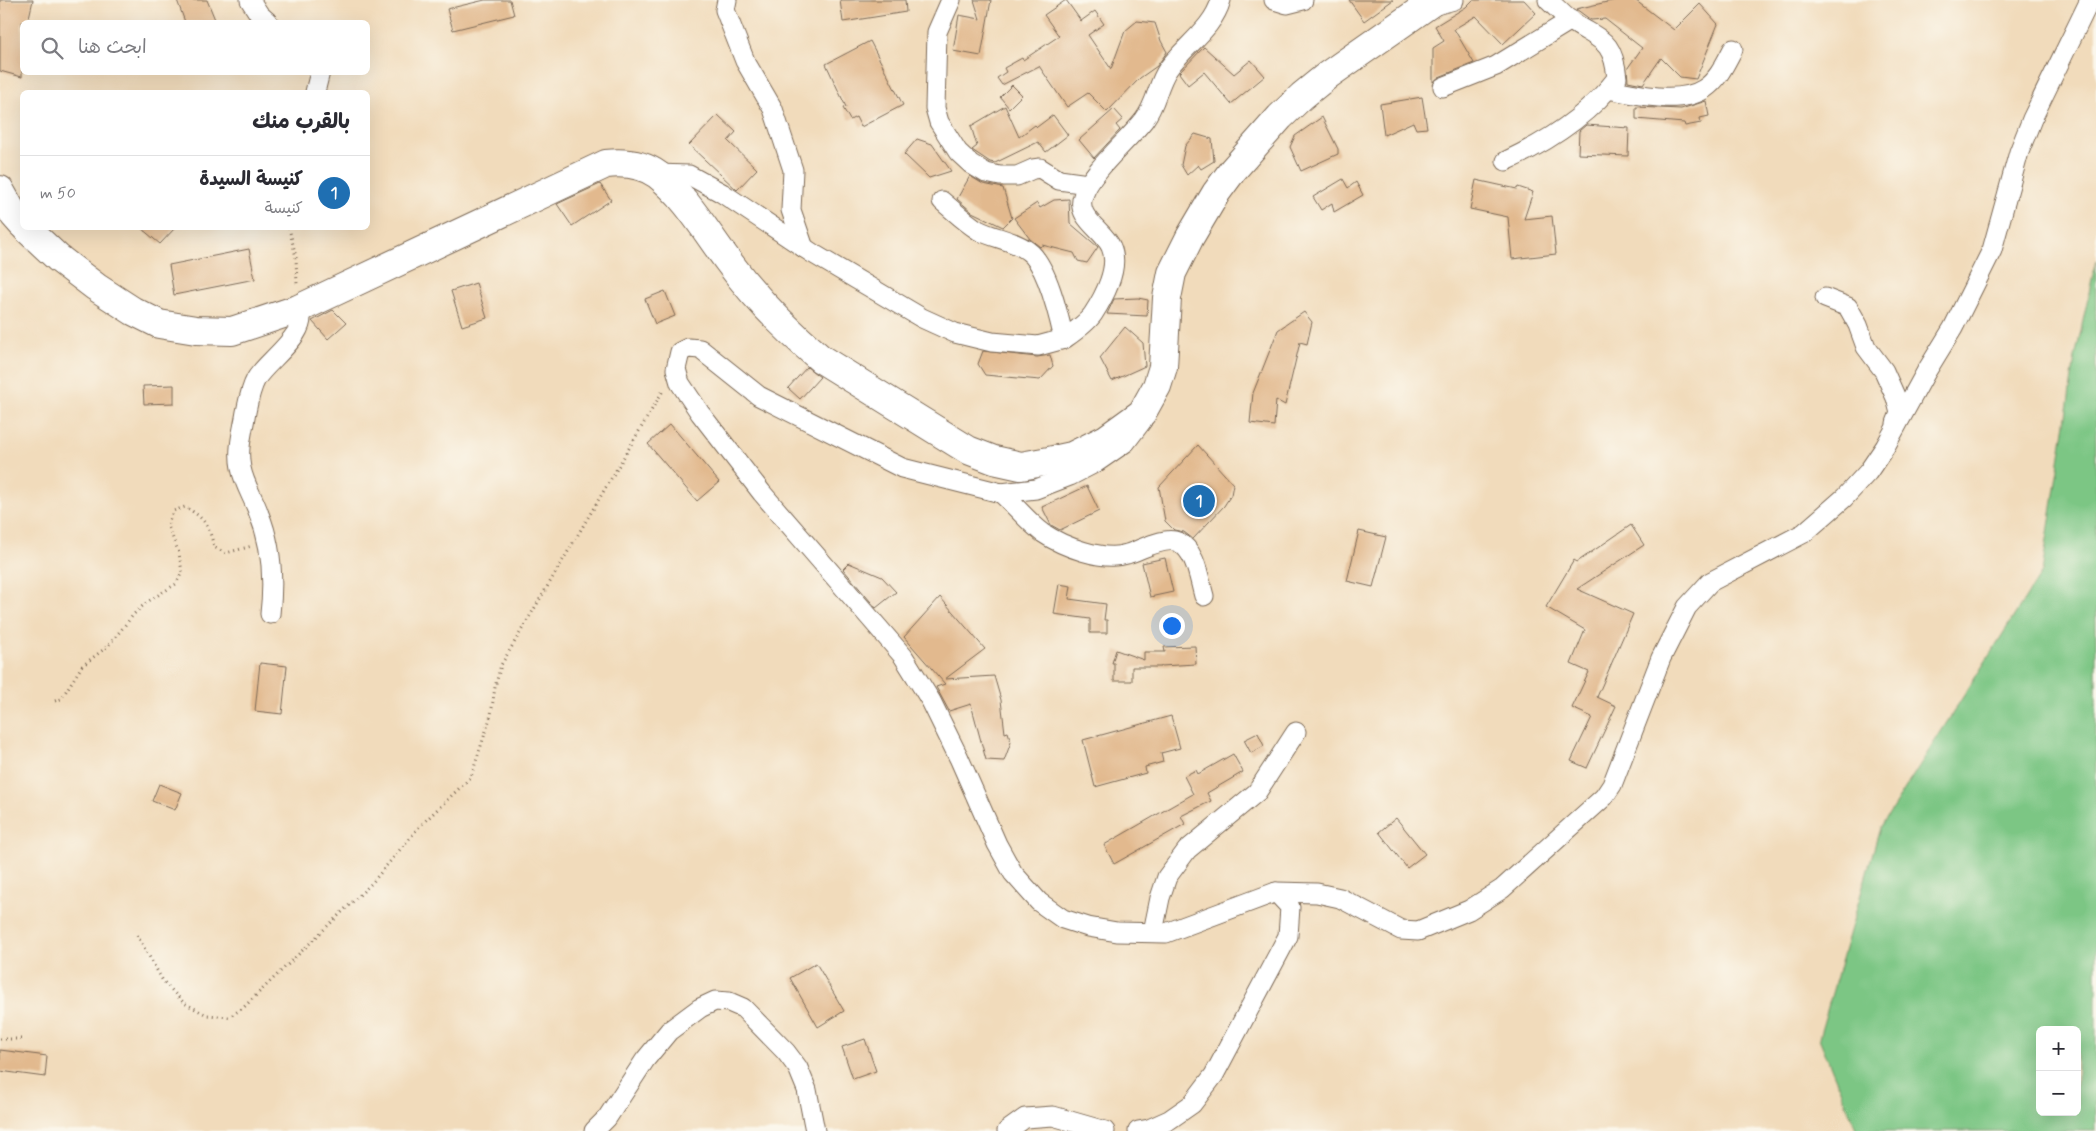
<!DOCTYPE html>
<html lang="ar">
<head>
<meta charset="utf-8">
<style>
	:root { --surface:#fff; --page:#f2f2f3; --text:#2b2b33; --muted:#7c7c81; --line:#e1e1e2; --accent:#1f6fb2 }
	body { margin:0; font-family:Mynerve,"Playpen Sans Arabic",sans-serif; background:var(--page); color:var(--text); direction:rtl }
	.controls { position:absolute; right:15px; bottom:15px; display:grid; overflow:hidden; border-radius:8px; box-shadow:0 5px 20px #0002 }
	.controls button { width:45px; height:45px; display:grid; place-items:center; padding:0; border:0; border-bottom:1px solid var(--line); background:var(--surface); color:var(--text); font:25px sans-serif }
	.you { position:absolute; left:1171px; top:625px; width:18px; height:18px; margin:-12px; border:4px solid #fff; border-radius:50%; background:#1a73e8; box-shadow:0 0 0 8px #1a73e833 }
	.badge { display:grid; place-items:center; width:32px; height:32px; border-radius:50%; background:var(--accent); color:#fff; font-size:16px; font-weight:700 }
	.pin { position:absolute; translate:-50% -50%; border:2px solid #fff; box-shadow:0 1px 5px #0006 }
	.list { margin:0; padding:0; list-style:none }
	h2 { display:flex; justify-content:space-between; align-items:center; height:65px; margin:0; padding:0 20px; font-size:21px }
	h2 small { font-size:16px; font-weight:400; color:var(--muted) }
	.list li { display:grid; grid-template-columns:32px 1fr auto; gap:15px; align-items:center; box-sizing:border-box; height:75px; padding:0 20px; border-top:1px solid var(--line) }
	.list b { display:block; font-size:19px; white-space:nowrap }
	.list p { margin:0; font-size:16px; white-space:nowrap; color:var(--muted) }
	.list em { font-size:16px; font-style:normal; color:var(--muted) }
	.icon { flex:none; width:28px; height:28px; fill:none; stroke:currentColor; stroke-width:2; stroke-linecap:round; stroke-linejoin:round }
	.map { position:relative; flex:none; width:2096px; height:1131px; overflow:hidden; direction:ltr }
	.search { position:absolute; background:var(--surface); box-shadow:0 5px 20px #0002; left:20px; top:20px; width:350px; height:55px; display:flex; align-items:center; gap:12px; box-sizing:border-box; padding:0 18px; border-radius:8px; color:var(--muted); font-size:19px }
	.panel { position:absolute; background:var(--surface); box-shadow:0 5px 20px #0002; left:20px; top:90px; width:350px; height:140px; border-radius:8px; direction:rtl }
	.map>svg:first-child { display:block }
	.green { fill:#7bc684; stroke:#5b7851; fill-rule:evenodd }
	.building { fill:#e2b98e }
	.lines { fill:none; stroke-linecap:round; stroke-linejoin:round }
	.street-casing { stroke:#7b6855; stroke-width:21 }
	.secondary-casing { stroke:#7b6855; stroke-width:30 }
	.path { stroke:#7b6855; stroke-width:3; stroke-dasharray:1 4; stroke-linecap:butt }
	.street { stroke:#fff; stroke-width:19 }
	.secondary { stroke:#fff; stroke-width:28 }
</style>
</head>
<body>
<div class="map">
<svg width="2096" height="1131" viewBox="0 0 2096 1131">
	<rect width="100%" height="100%" fill="#fbf7ec"/>
	<filter id="ink" filterUnits="userSpaceOnUse"><feTurbulence type="fractalNoise" baseFrequency=".02" numOctaves="2"/><feDisplacementMap in="SourceGraphic" scale="10" xChannelSelector="R" yChannelSelector="G"/><feConvolveMatrix kernelMatrix="1 2 1 2 8 2 1 2 1" color-interpolation-filters="sRGB"/></filter>
	<filter id="wash" filterUnits="userSpaceOnUse"><feTurbulence type="fractalNoise" baseFrequency=".0096" numOctaves="4" result="noise"/><feDisplacementMap in="SourceGraphic" scale="20" xChannelSelector="R" yChannelSelector="G"/><feGaussianBlur stdDeviation="1.12" result="paint"/><feColorMatrix in="noise" values="0 0 0 0 0 0 0 0 0 0 0 0 0 0 0 0 0 1.4 0 .05"/><feComposite in="paint" operator="in"/></filter>
	<g filter="url(#wash)">
		<rect width="100%" height="100%" fill="#f1dbbb"/>
		<path class="green" d="M 2096,260 L 2096,1131 L 1857,1131 L 1819,1038 L 1880,828 L 2042,572 L 2075,358 ZM 2040,1030 L 2077,1030 L 2077,1112 L 2040,1112 Z"/>
		<g id="blocks">
			<g class="building">
				<polygon points="0,0 33,0 28,22 22,22 22,77 0,71"/>
				<polygon points="177,0 207,0 216,22 185,22"/>
				<polygon points="485,0 510,0 514,15 453,30 447,9"/>
				<polygon points="840,0 905,0 906,12 843,22"/>
				<polygon points="974,0 991,0 981,56 953,51 959,15 980,19"/>
				<polygon points="1066,0 1081,21 1095,11 1104,24 1088,35 1111,69 1125,31 1137,21 1155,23 1161,41 1167,52 1157,66 1140,78 1107,112 1088,93 1067,107 1039,66 1002,85 997,78 1006,72 1004,68 1022,58 1023,60 1059,36 1044,15"/>
				<polygon points="1349,0 1393,0 1364,21"/>
				<polygon points="1473,0 1524,0 1536,13 1503,44 1476,16 1454,29 1474,63 1439,77 1433,82 1433,48 1444,41 1435,26 1466,7"/>
				<polygon points="1616,0 1635,0 1674,30 1700,4 1718,24 1696,79 1680,77 1661,58 1643,84 1628,81 1627,69 1642,48 1605,19 1591,20 1576,9"/>
				<polygon points="870,41 903,105 861,127 856,117 850,120 843,108 846,107 826,64"/>
				<polygon points="1204,47 1234,74 1251,60 1265,76 1231,104 1204,72 1188,85 1179,73"/>
				<polygon points="1012,85 1022,95 1009,108 1000,97"/>
				<polygon points="1422,97 1427,128 1416,129 1413,122 1384,135 1380,104"/>
				<polygon points="1706,101 1709,116 1700,118 1701,123 1685,126 1684,123 1636,119 1636,107 1681,109"/>
				<polygon points="1005,106 1019,137 1035,125 1037,127 1053,115 1068,135 1046,152 1038,142 995,163 990,162 972,150 977,146 971,126"/>
				<polygon points="1114,109 1123,119 1116,125 1120,130 1094,158 1079,140"/>
				<polygon points="718,115 736,132 728,141 757,169 737,190 689,145"/>
				<polygon points="1322,117 1338,149 1338,154 1301,171 1290,147 1295,136"/>
				<polygon points="1586,125 1629,128 1628,156 1578,154 1579,131"/>
				<polygon points="1195,134 1212,139 1214,161 1201,169 1198,165 1187,175 1181,165 1185,146"/>
				<polygon points="917,139 932,144 951,171 929,178 904,154"/>
				<polygon points="970,176 983,184 1003,188 1012,218 1003,227 972,212 957,199"/>
				<polygon points="1343,179 1348,188 1356,182 1363,195 1334,212 1332,203 1321,210 1313,197"/>
				<polygon points="1476,180 1517,189 1518,187 1533,192 1524,219 1552,216 1556,254 1512,259 1508,217 1470,209"/>
				<polygon points="600,184 611,200 572,226 557,204"/>
				<polygon points="1069,199 1070,223 1098,247 1087,263 1078,261 1074,253 1042,245 1040,247 1030,239 1014,218 1037,203 1040,208 1054,200"/>
				<polygon points="141,228 175,228 160,244"/>
				<polygon points="249,249 255,279 174,295 169,265"/>
				<polygon points="476,283 487,318 462,326 451,291"/>
				<polygon points="665,291 675,316 655,324 645,299"/>
				<polygon points="1138,298 1148,300 1147,316 1107,314 1114,299"/>
				<polygon points="333,310 346,323 328,339 312,321"/>
				<polygon points="1304,312 1312,322 1307,344 1300,342 1285,405 1276,400 1274,426 1250,423 1253,393 1278,330"/>
				<polygon points="1125,327 1143,343 1145,366 1112,381 1100,358"/>
				<polygon points="983,351 1037,357 1050,355 1053,366 1040,380 985,375 978,364"/>
				<polygon points="807,367 820,377 800,399 788,388"/>
				<polygon points="174,385 174,403 144,404 143,386"/>
				<polygon points="670,424 719,482 697,501 648,444"/>
				<polygon points="1198,445 1233,484 1231,495 1224,506 1193,539 1184,532 1174,530 1165,521 1159,487"/>
				<polygon points="1087,486 1099,511 1060,530 1051,525 1042,507"/>
				<polygon points="1631,525 1644,545 1577,589 1633,614 1597,697 1616,706 1587,768 1571,761 1592,717 1572,708 1589,672 1571,664 1585,630 1546,607 1574,560 1577,562"/>
				<polygon points="1359,531 1386,537 1373,587 1347,581"/>
				<polygon points="1165,558 1173,592 1150,597 1142,563"/>
				<polygon points="849,563 882,577 896,592 876,608 843,569"/>
				<polygon points="1059,584 1071,586 1069,599 1106,604 1104,620 1107,620 1107,633 1090,633 1090,619 1054,614"/>
				<polygon points="940,597 985,649 945,679 994,676 1001,700 1005,733 1008,732 1011,742 1004,761 986,760 971,704 949,711 936,687 945,684 904,637"/>
				<polygon points="1195,646 1196,664 1161,666 1161,667 1132,667 1132,681 1114,681 1114,663 1112,663 1116,650 1144,660 1144,652 1165,652 1164,647"/>
				<polygon points="260,663 287,666 282,714 255,711"/>
				<polygon points="1171,716 1180,748 1161,753 1163,762 1145,767 1146,773 1095,787 1083,740"/>
				<polygon points="1258,733 1264,746 1251,753 1244,740"/>
				<polygon points="1233,754 1243,772 1207,793 1211,801 1181,816 1185,824 1114,864 1104,845 1193,794 1184,776 1196,770 1198,774"/>
				<polygon points="159,784 182,793 175,810 152,801"/>
				<polygon points="1396,818 1425,854 1407,868 1379,832"/>
				<polygon points="816,963 844,1011 818,1027 790,978"/>
				<polygon points="865,1039 876,1071 853,1079 842,1047"/>
				<polygon points="0,1050 47,1056 45,1077 0,1071"/>
			</g>
		</g>
	</g>
	<g filter="url(#ink)">
		<use href="#blocks" fill-opacity="0" stroke="#7b6855" stroke-width="1"/>
		<g class="lines">
			<g class="street-casing">
				<g id="street">
					<polyline points="250,0 259,14 268,22"/>
					<polyline points="727,0 725,10 745,61 773,109 793,170 791,210 804,248"/>
					<polyline points="951,0 937,32 935,108 939,122 958,152 971,164 986,173 1000,176 1017,176 1033,169 1040,168 1059,180 1088,184"/>
					<polyline points="1274,0 1287,4 1303,0"/>
					<polyline points="1425,8 1454,0"/>
					<polyline points="1443,87 1496,66 1571,20"/>
					<path d="M 1608,89 C 1635,94 1680,105 1704,89 C 1718,80 1725,64 1733,49"/>
					<polyline points="315,92 320,72"/>
					<path d="M 1506,161 C 1547,142 1589,115 1617,78 C 1613,38 1600,41 1571,21 C 1563,15 1556,7 1548,0"/>
					<polyline points="657,174 689,175 722,193 812,253 922,318 955,333 992,342 1038,346 1064,339"/>
					<path d="M 942,201 C 954,211 965,222 978,230 C 993,238 1014,240 1028,251 C 1047,264 1059,317 1064,339 C 1074,332 1086,324 1093,314 C 1104,297 1120,267 1111,247 C 1104,230 1075,218 1083,196 C 1091,171 1127,142 1144,120 C 1157,103 1157,85 1168,69 C 1185,45 1213,29 1221,0"/>
					<polyline points="1825,298 1848,307 1858,325 1866,347 1884,371 1896,398 1900,413 1896,423"/>
					<polyline points="1142,421 1126,442 1097,462 1070,476 1036,489 1001,493 902,468 759,396 700,349 688,348 680,352 676,369 680,383 700,413 762,493 903,656 931,701 959,758 997,844 1013,873 1039,902 1063,919 1088,927 1117,932 1166,933 1276,892 1317,893 1340,898 1401,930 1418,931 1469,910 1502,889 1604,797 1612,785 1661,658 1687,607 1710,582 1804,533 1844,498 1868,472 1885,447 1926,372 1953,328 1992,250 2019,152 2032,119 2090,0"/>
					<path d="M 1001,493 C 1015,505 1028,522 1043,533 C 1062,546 1103,562 1127,554 C 1141,550 1164,536 1178,542 C 1196,550 1199,579 1204,596"/>
					<path d="M 270,614 C 274,580 272,546 259,514 C 254,499 244,484 241,468 C 237,449 243,431 246,412 C 248,402 251,388 256,379 C 266,361 313,331 298,309"/>
					<polyline points="1153,932 1160,898 1167,877 1187,850 1257,792 1296,732"/>
					<polyline points="594,1131 607,1118 645,1060 669,1031 700,1008 715,1001 729,1002 743,1008 786,1052 798,1068 807,1090 815,1131"/>
					<polyline points="1007,1131 1025,1118 1053,1116 1105,1131"/>
					<polyline points="1138,1131 1149,1129 1169,1120 1192,1104 1214,1075 1288,936 1290,907 1276,892"/>
				</g>
			</g>
			<g class="secondary-casing">
				<g id="secondary">
					<polyline points="0,190 14,215 22,224"/>
					<path d="M 26,228 L 58,258 L 96,287 L 133,311 L 159,324 L 196,330 L 232,331 L 298,309 L 606,164 C 624,162 643,164 658,175 C 687,198 706,232 728,261 C 754,297 787,330 821,359 L 968,450 L 994,460 L 1021,466 L 1049,461 L 1072,456 L 1106,439 L 1142,413 L 1157,386 L 1163,367 L 1167,298 L 1172,273 L 1190,237 L 1216,193 L 1233,170 L 1280,117 L 1302,96 L 1328,75 L 1435,0"/>
				</g>
			</g>
			<g class="path">
				<polyline points="289,228 296,257 297,286"/>
				<path d="M 55,701 L 61,699 L 82,666 L 108,646 L 134,614 L 147,602 L 176,584 L 182,572 L 179,553 L 168,526 L 173,511 L 185,507 C 205,518 209,526 214,547 L 226,553 L 252,546"/>
				<polyline points="137,935 163,981 184,1003 207,1015 229,1017 243,1008 372,883 419,827 471,777 491,715 495,687 501,665 664,389"/>
				<polyline points="0,1039 21,1039"/>
			</g>
			<use href="#street" class="street"/>
			<use href="#secondary" class="secondary"/>
		</g>
	</g>
</svg>
<div class="controls">
<button>+</button>
<button>−</button>
</div>
<div class="you"></div>
<div class="pin badge" style="left:1199px;top:501px">1</div>
<div class="search"><svg class="icon" aria-label="search" viewBox="0 0 24 24"><circle cx="10" cy="10" r="6"/><path d="M15 15l6 6"/></svg>ابحث هنا</div>
<section class="panel">
<h2>بالقرب منك<small></small></h2>
<ul class="list">
<li><span class="badge">1</span><div><b>كنيسة السيدة</b><p>كنيسة</p></div><em>50 m</em></li>
</ul>
</section>
</div>
</body>
</html>
